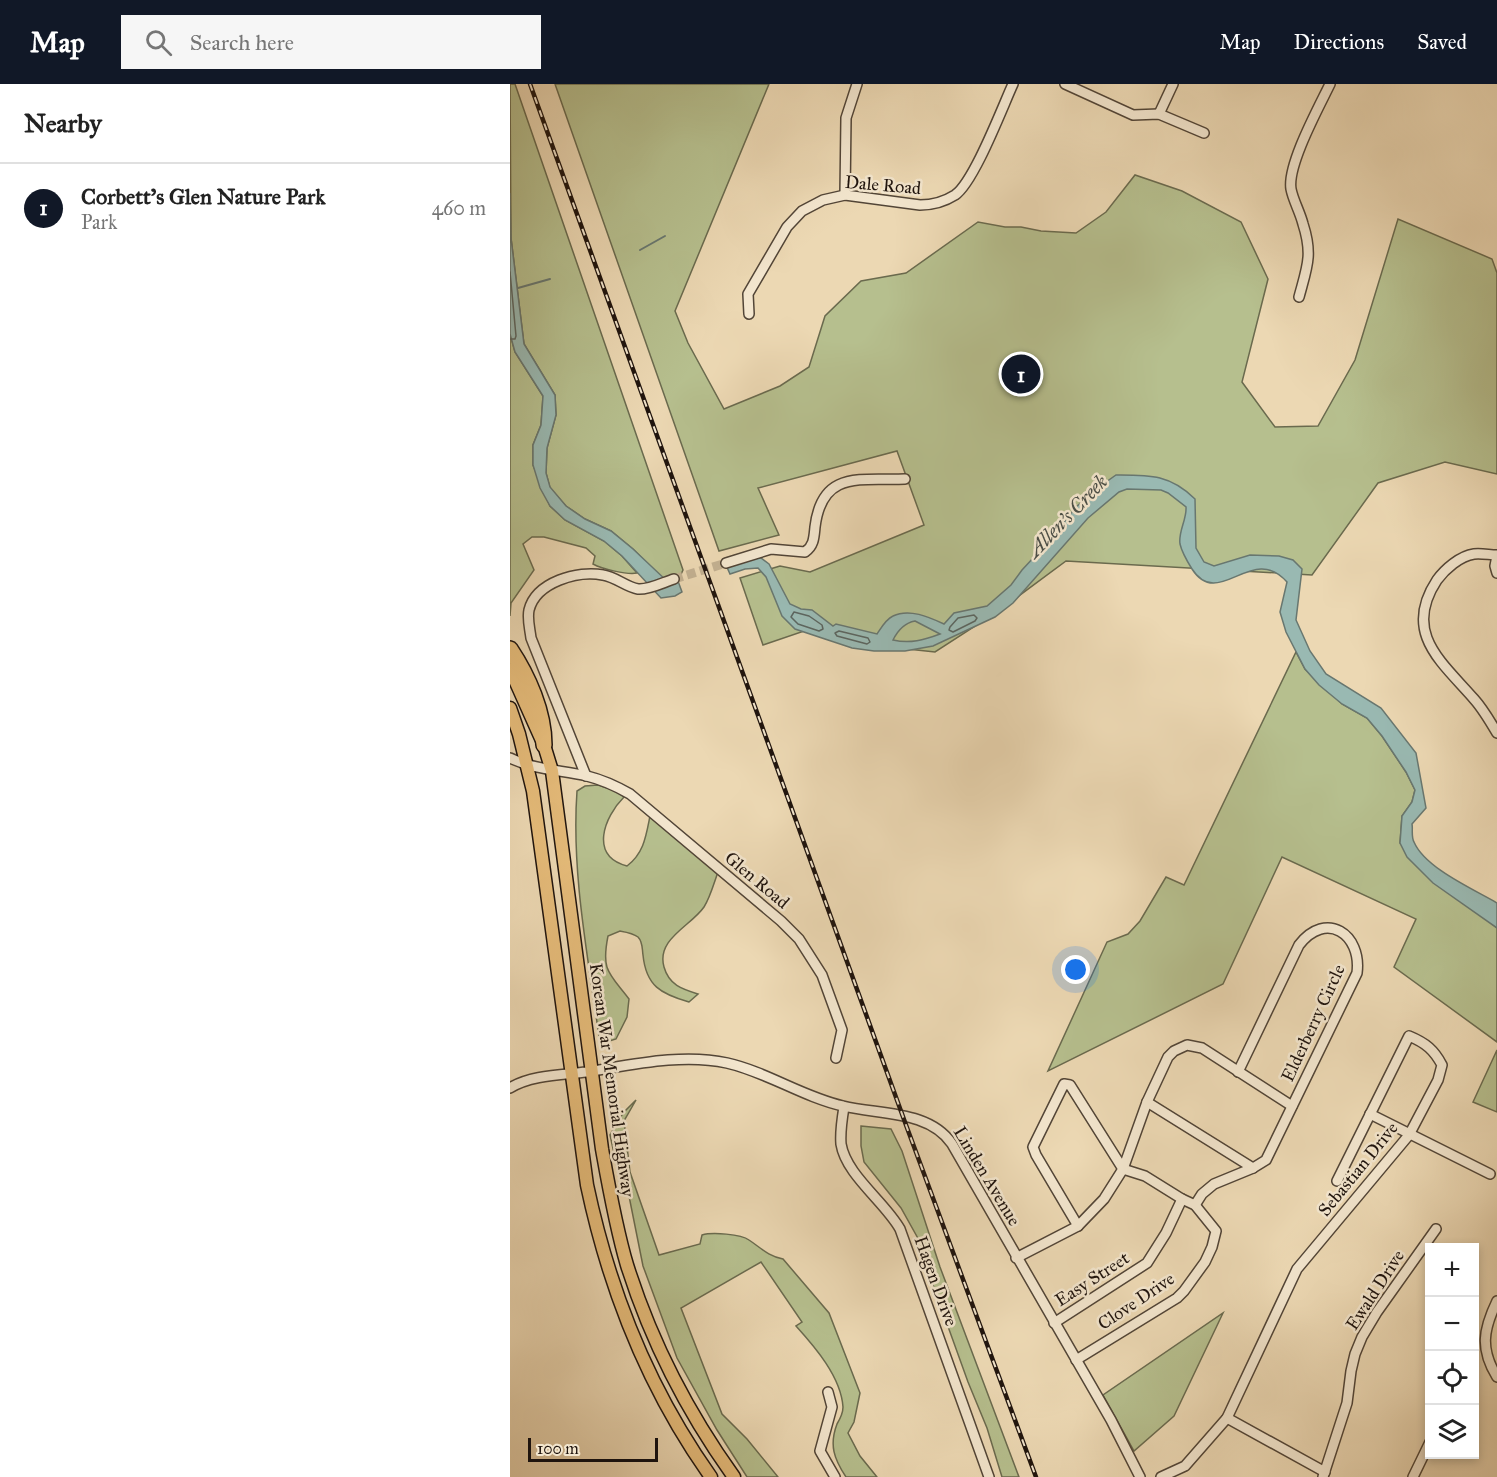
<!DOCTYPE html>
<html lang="en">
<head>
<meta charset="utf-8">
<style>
	:root { --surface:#fff; --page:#f6f6f6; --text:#222; --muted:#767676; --line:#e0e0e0; --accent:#111827 }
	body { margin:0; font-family:"IM FELL Great Primer",serif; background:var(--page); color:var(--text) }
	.controls { position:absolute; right:18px; bottom:18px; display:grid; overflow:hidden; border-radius:0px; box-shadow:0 3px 9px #0003 }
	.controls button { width:54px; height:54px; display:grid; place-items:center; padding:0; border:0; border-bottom:2px solid var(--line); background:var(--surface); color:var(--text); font:30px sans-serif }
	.scale { position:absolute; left:18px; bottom:15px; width:130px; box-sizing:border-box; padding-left:6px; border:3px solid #1f140e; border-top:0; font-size:16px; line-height:21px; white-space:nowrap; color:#1f140e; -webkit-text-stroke:4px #f3e6ce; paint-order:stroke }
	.you { position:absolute; left:566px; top:886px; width:21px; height:21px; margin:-15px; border:4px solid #fff; border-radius:50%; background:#1a73e8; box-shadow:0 0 0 9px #1a73e833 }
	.badge { display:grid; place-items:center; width:39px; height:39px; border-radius:50%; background:var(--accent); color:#fff; font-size:20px; font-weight:700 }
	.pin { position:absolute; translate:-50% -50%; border:3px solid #fff; box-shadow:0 2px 6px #0006 }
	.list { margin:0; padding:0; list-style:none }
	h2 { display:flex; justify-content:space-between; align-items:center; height:78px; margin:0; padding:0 24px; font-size:26px }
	h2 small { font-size:20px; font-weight:400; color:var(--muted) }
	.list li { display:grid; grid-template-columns:39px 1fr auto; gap:18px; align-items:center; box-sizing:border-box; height:90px; padding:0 24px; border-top:2px solid var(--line) }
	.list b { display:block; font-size:22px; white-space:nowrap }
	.list p { margin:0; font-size:20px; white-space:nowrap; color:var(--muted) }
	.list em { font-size:20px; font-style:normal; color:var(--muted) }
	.icon { flex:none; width:33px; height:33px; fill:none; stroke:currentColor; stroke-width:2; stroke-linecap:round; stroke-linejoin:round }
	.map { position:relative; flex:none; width:987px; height:1393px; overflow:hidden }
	header { display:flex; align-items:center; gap:36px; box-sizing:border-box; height:84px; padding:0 30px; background:var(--accent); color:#fff }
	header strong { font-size:28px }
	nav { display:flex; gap:33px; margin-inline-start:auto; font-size:21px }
	.search { width:420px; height:54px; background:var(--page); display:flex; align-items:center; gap:15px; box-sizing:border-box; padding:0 21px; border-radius:0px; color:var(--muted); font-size:22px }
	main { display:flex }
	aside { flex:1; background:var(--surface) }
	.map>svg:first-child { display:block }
	.green { fill:#b6bf8e; stroke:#6a6a4e; stroke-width:1.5 }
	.water { fill:#99b9b2; stroke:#687770; stroke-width:1.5; fill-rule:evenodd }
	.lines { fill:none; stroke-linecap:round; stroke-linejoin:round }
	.shore { stroke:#5c6660; stroke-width:1.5 }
	.stream { stroke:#687770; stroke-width:2 }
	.minor-tunnel { stroke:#c3b192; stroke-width:9; stroke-dasharray:9 4.5; stroke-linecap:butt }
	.minor-casing { stroke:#524537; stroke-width:12 }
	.major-casing { stroke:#1f140e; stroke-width:15 }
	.highway-casing { stroke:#1f140e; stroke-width:18 }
	.minor { stroke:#f3e6ce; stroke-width:9 }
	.major { stroke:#e6bc7a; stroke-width:12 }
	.highway { stroke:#e6bc7a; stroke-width:15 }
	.rail-casing { stroke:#1f140e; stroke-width:4.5 }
	.rail { stroke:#f3e6ce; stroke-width:2; stroke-dasharray:7; stroke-linecap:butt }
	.labels { text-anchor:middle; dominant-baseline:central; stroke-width:5; stroke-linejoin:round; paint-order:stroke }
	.street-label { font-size:18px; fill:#1f140e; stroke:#f3e6ce }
	.water-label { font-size:20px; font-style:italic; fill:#4a4e47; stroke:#f3e6ce }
</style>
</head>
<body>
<header>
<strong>Map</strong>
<div class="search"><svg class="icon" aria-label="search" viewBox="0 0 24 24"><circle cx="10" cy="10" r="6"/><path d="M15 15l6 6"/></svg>Search here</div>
<nav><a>Map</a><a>Directions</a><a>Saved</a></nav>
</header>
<main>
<aside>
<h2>Nearby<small></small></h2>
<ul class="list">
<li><span class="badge">1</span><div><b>Corbett's Glen Nature Park</b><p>Park</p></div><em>460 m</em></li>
</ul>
</aside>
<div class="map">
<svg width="987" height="1393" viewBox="0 0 987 1393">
	<rect width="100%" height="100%" fill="#ecd8b3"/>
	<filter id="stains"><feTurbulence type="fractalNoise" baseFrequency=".00333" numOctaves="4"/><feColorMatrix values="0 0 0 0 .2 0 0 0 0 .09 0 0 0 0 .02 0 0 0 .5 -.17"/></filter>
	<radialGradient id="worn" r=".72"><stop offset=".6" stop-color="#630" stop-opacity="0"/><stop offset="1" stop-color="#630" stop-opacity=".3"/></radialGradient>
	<g class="green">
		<polygon points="0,0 5,0 173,486 168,497 158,500 123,465 101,447 75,435 56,422 40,404 36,389 37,364 46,331 45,311 14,260 1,154"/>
		<polygon points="45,0 259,0 165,227 178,259 214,325 270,302 299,283 315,232 351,197 396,189 468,138 495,143 511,143 531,147 566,149 596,128 625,91 672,107 731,138 758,195 732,298 765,343 808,342 845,276 888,135 982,175 987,189 987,390 935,378 868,399 802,491 556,477 487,528 425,568 360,561 294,547 253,561 230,494 270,482 300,488 414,441 387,367 248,404 269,451 209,467"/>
		<path d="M 0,250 L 5,268 L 33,312 L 31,341 L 23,361 L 23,381 L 40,422 L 55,436 L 94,457 L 112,472 L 127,489 C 117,491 92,485 83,480 L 85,472 L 76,464 L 34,453 L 22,453 L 13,460 L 24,486 L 1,519 L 0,532 Z"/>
		<polygon points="786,568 795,585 832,620 857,634 872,652 896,688 905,706 902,718 892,732 890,759 987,844 987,958 884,883 906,835 772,773 713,900 538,987 597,858 618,850 630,837 656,793 674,801"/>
		<path d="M 88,701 L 106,707 L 114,713 C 94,733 79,772 117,782 C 134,769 136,752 140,732 L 208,788 C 204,799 200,814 194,823 C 181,842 146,855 154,883 C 159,901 172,905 188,910 L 179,918 C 151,910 136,902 133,871 C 132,865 133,858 128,853 C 123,849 116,848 110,847 L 98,852 C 91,887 99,889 119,915 L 117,933 L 106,955 L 90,960 C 79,877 61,791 67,707 L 75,702 Z"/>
		<polygon points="987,966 987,1028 963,1018"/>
		<path d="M 126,1016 L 114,1037 L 120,1088 L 149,1171 L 190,1160 L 192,1151 C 202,1148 231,1150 239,1156 C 251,1164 258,1172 273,1175 L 319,1229 L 350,1309 L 344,1338 L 338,1349 L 350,1372 L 367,1393 L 336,1393 C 324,1375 319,1361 327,1340 C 330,1335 333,1328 333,1323 C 331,1293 305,1263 286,1242 L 292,1238 L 251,1178 L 171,1224 L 212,1330 L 237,1355 L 268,1393 L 237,1393 L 207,1346 L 167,1274 L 133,1182 L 119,1112 L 108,1088 L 100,1051 L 113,1029 Z"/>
		<polygon points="351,1042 381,1045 392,1067 430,1183 509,1393 492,1393 477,1344 458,1298 418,1187 410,1158 391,1124 354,1078 351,1062"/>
		<polygon points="713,1229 664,1332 624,1367 593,1311"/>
	</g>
	<g class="water">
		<polygon points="0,109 1,154 14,260 45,311 46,331 37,364 36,389 40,403 56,422 75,435 101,447 123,465 159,499 168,497 172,508 165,512 151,514 112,472 94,457 55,436 40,422 30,404 23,381 23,361 31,341 33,312 5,268 0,250"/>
		<path d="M 606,391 C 639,391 660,390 685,415 L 686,464 L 694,478 L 704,482 L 740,471 L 769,472 L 783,476 L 792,485 L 786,536 L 800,567 L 816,590 L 871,624 L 906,669 L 916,724 L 902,740 C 903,745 901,753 904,758 C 915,784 963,805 987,819 L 987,844 L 923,799 L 897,773 L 890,759 L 892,732 L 902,718 L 905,706 L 896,688 L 872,652 L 857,634 L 832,620 L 809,601 L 795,585 L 776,548 L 770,528 L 777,498 C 742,458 709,527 682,485 C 677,477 672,469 670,460 C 668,448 677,435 676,423 L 658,409 L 651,406 L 617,405 L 609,408 L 578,434 L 503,519 L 485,533 L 423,562 L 395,567 L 364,567 L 342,564 L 285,545 L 272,532 L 256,493 L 248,484 L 235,485 L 220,490 L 216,481 L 244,473 L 251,474 L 259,480 L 280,520 L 291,525 L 302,526 L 323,542 L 326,540 L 367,550 C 371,544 376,535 383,532 C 399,524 419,533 434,540 L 444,529 L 477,522 L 501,501 L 512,486 L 539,457 L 566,423 L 589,403 ZM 405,537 L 430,550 C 414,556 400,560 383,556 C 388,546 394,539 405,537 Z"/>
	</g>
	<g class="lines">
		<g class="shore">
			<polyline points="0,188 6,252 5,255 0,255"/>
			<polygon points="284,528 299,532 312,541 313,545 309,547 288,540 281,533"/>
			<polygon points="464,531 467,534 465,537 443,548 439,546 440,543 448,534"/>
			<polygon points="329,547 358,554 360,558 357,560 327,552 325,549"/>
		</g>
		<g class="stream">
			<polyline points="130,166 155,152"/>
			<polyline points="8,204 40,195"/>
		</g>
		<polyline class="minor-tunnel" points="164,495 216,479"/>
		<g class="minor-casing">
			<g id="minor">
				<polyline points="555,0 623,31 649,30 694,49"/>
				<polyline points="649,30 663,0"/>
				<polyline points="335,111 336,34 347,0"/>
				<path d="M 789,213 C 797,183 803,171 793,140 C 790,128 783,116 781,105 C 777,81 809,23 820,0"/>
				<path d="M 239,230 L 238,210 L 277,143 L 292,127 L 313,116 L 335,111 L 410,121 C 423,121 434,118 445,111 C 464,98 492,24 503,0"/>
				<path d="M 987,471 C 980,471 971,469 964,470 C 950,472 935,485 927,496 C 892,549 932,578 964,615 C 973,625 980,637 987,649"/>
				<polyline points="987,472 985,482 987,489"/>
				<path d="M 216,479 L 261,465 L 295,468 C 304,462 304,453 305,443 C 312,385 352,397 395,395"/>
				<path d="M 0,674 C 25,686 51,686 77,692 C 93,696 106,702 120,710 L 271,837 L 289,855 L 312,891 L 332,946 L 326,974"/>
				<path d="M 76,692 L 21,554 C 20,545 17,535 19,526 C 26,498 68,486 93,491 C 106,493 116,503 128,505 C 139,506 154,498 164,495"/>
				<path d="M 0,1004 C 21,991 52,991 76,988 C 121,981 172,969 217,979 C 257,988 293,1013 333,1022 C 369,1031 419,1026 442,1060 L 601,1336 L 630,1393"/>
				<polyline points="637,1018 743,1084"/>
				<path d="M 334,1023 C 332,1035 330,1048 331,1060 C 336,1091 375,1118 390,1145 L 479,1393"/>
				<polyline points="860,1030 980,1090"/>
				<path d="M 685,1121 L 692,1110 L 704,1100 L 743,1084 L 756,1076 L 847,889 C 852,850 816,826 789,861 L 728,988"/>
				<polyline points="568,1142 526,1071 523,1063 554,1000 560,1001 613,1085"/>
				<polyline points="506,1174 568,1142 594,1115 613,1085 637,1018 658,973 664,967 677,961 692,964 782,1022"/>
				<path d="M 987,1217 C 973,1246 970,1265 987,1293"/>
				<polyline points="544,1239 637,1179 656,1149 672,1115"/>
				<polyline points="566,1276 667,1214 674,1207 695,1178 702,1163 706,1147 685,1121 672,1115 635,1092 613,1085"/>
				<polyline points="318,1308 322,1323 310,1367 325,1393"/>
				<polyline points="717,1334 815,1388"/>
				<path d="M 651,1393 L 675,1382 L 717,1334 L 787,1185 L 899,1051 L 928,996 L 932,981 C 924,966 916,959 899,952 L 827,1097"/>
				<polyline points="813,1393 837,1319 841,1287 845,1270 852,1253 867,1228 926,1145"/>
				<polyline points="903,1393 920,1358"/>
			</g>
		</g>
		<g class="major-casing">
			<g id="major">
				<path d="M 0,585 L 34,661 L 42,687 L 92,1065 C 99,1104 106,1144 117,1181 C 141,1257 178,1329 224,1393"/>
				<path d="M 0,624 L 9,650 L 23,707 L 77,1101 C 99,1205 139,1306 201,1393"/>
			</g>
		</g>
		<g class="highway-casing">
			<path id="highway" d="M 0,565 C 18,592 34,628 34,661"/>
		</g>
		<use href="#minor" class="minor"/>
		<use href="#major" class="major"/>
		<use href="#highway" class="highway"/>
		<g class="rail-casing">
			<polyline id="rail" points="20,0 396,1041 526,1393"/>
		</g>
		<use href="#rail" class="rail"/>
	</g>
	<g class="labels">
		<g class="street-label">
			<text transform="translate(373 101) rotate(5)">Dale Road</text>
			<text transform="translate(247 796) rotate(40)">Glen Road</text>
			<text transform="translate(803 939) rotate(-65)">Elderberry Circle</text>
			<text transform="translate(102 996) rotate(82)">Korean War Memorial Highway</text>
			<text transform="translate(848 1085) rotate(-51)">Sebastian Drive</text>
			<text transform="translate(477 1092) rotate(59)">Linden Avenue</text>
			<text transform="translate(582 1195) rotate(-33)">Easy Street</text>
			<text transform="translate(426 1197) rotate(70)">Hagen Drive</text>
			<text transform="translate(865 1206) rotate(-57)">Ewald Drive</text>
			<text transform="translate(626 1217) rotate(-34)">Clove Drive</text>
		</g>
		<g class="water-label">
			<text transform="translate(557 432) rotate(-46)">Allen's Creek</text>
		</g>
	</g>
	<rect width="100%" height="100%" filter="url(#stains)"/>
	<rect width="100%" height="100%" fill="url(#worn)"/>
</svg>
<div class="controls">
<button>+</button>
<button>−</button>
<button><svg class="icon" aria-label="locate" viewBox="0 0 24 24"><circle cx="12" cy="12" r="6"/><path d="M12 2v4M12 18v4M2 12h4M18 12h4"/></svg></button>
<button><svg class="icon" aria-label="layers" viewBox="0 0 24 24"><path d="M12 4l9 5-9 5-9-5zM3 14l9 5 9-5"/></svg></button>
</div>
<div class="scale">100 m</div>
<div class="you"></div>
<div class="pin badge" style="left:511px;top:290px">1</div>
</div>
</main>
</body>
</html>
